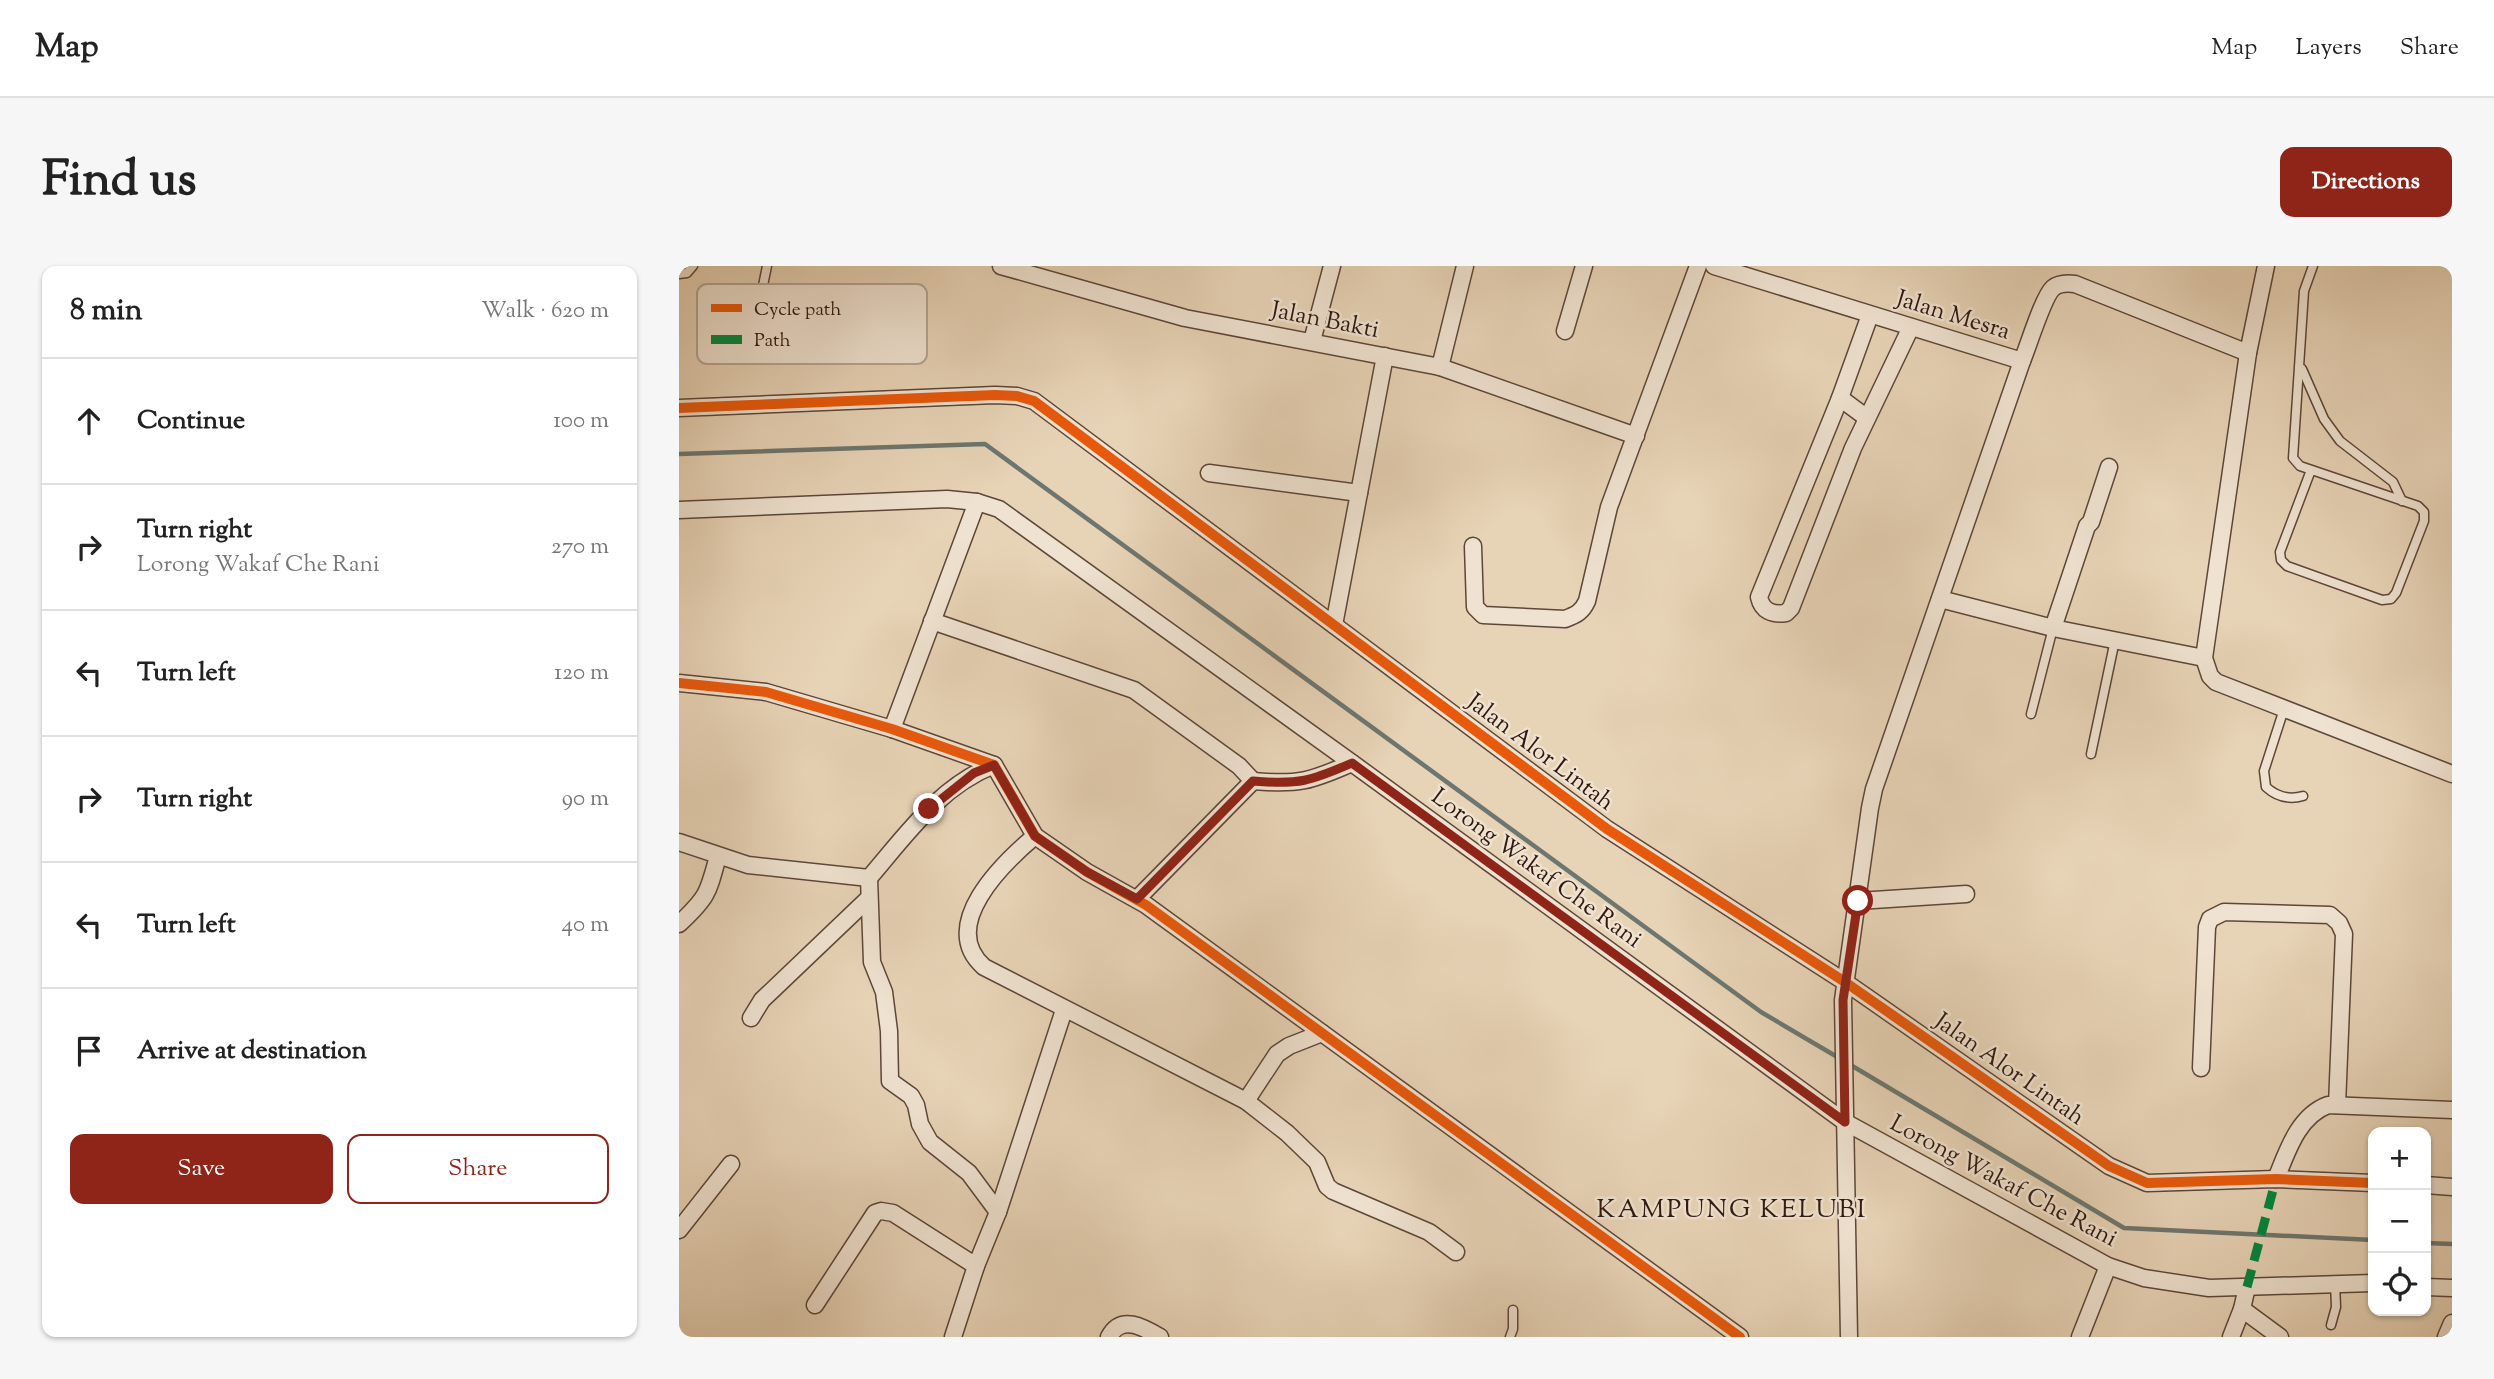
<!DOCTYPE html>
<html lang="en">
<head>
<meta charset="utf-8">
<style>
	:root { --surface:#fff; --page:#f6f6f6; --text:#222; --muted:#767676; --line:#e0e0e0; --accent:#8f2418 }
	body { margin:0; font-family:"Sorts Mill Goudy",serif; background:var(--page); color:var(--text) }
	.controls { position:absolute; right:21px; bottom:21px; display:grid; overflow:hidden; border-radius:14px; box-shadow:0 2px 5px #0004 }
	.controls button { width:63px; height:63px; display:grid; place-items:center; padding:0; border:0; border-bottom:2px solid var(--line); background:var(--surface); color:var(--text); font:35px sans-serif }
	.stop { position:absolute; width:21px; height:21px; margin:-16px; border:5px solid #8f2418; border-radius:50%; background:#fff }
	.stop.end { background:#8f2418; border-color:#fff; box-shadow:0 2px 7px #0008 }
	.list { margin:0; padding:0; list-style:none }
	h2 { display:flex; justify-content:space-between; align-items:center; height:91px; margin:0; padding:0 28px; font-size:30px }
	h2 small { font-size:23px; font-weight:400; color:var(--muted) }
	.list li { display:grid; grid-template-columns:46px 1fr auto; gap:21px; align-items:center; box-sizing:border-box; height:126px; padding:0 28px; border-top:2px solid var(--line) }
	.list b { display:block; font-size:26px; white-space:nowrap }
	.list p { margin:0; font-size:23px; white-space:nowrap; color:var(--muted) }
	.list em { font-size:23px; font-style:normal; color:var(--muted) }
	.actions { display:flex; gap:14px; padding:21px 28px }
	.actions a { flex:1; padding:16px 0; border:2px solid var(--accent); border-radius:14px; text-align:center; font-size:24px; color:var(--accent) }
	.actions .main { background:var(--accent); color:#fff }
	.icon { flex:none; width:38px; height:38px; fill:none; stroke:currentColor; stroke-width:2; stroke-linecap:round; stroke-linejoin:round }
	.map { position:relative; flex:none; width:1773px; height:1071px; overflow:hidden; border-radius:14px }
	header { display:flex; align-items:center; gap:42px; box-sizing:border-box; height:98px; padding:0 35px; background:var(--surface); border-bottom:2px solid var(--line) }
	header strong { font-size:33px }
	nav { display:flex; gap:38px; margin-inline-start:auto; font-size:24px }
	.intro { display:flex; align-items:center; justify-content:space-between; box-sizing:border-box; height:168px; padding:0 42px }
	h1 { margin:0; font-size:49px }
	.button { padding:18px 32px; border-radius:14px; background:var(--accent); color:#fff; font-size:24px; font-weight:700 }
	main { display:flex; gap:42px; padding:0 42px }
	aside { flex:1; background:var(--surface); border-radius:14px; box-shadow:0 2px 5px #0004 }
	.map>svg:first-child { display:block }
	.lines { fill:none; stroke-linecap:round; stroke-linejoin:round }
	.stream { stroke:#6d7770; stroke-width:4.5 }
	.lane-casing { stroke:#5d4739; stroke-width:11 }
	.street-casing { stroke:#5d4739; stroke-width:19 }
	.lane { stroke:#efe2d0; stroke-width:8 }
	.street { stroke:#efe2d0; stroke-width:16 }
	.quiet { stroke:#00873e; stroke-width:9; stroke-dasharray:18 9; stroke-linecap:butt }
	.cycleway-casing { stroke:#efe2d0; stroke-width:15 }
	.cycleway { stroke:#e8590c; stroke-width:10 }
	.route { stroke:#8f2418; stroke-width:9 }
	.labels { text-anchor:middle; dominant-baseline:central; stroke-width:5; stroke-linejoin:round; paint-order:stroke }
	.street-label { font-size:24px; fill:#2f180f; stroke:#efe2d0 }
	.neighbourhood-label { font-size:26px; letter-spacing:2px; fill:#2f180f; stroke:#efe2d0 }
	.key { fill:#efe2d0; stroke:#b5a596; stroke-width:2 }
	.key-label { font-size:19px; fill:#2f180f }
</style>
</head>
<body>
<header>
<strong>Map</strong>
<nav><a>Map</a><a>Layers</a><a>Share</a></nav>
</header>
<div class="intro"><h1>Find us</h1><a class="button">Directions</a></div>
<main>
<aside>
<h2>8 min<small>Walk · 620 m</small></h2>
<ul class="list">
<li><svg class="icon" aria-label="ahead" viewBox="0 0 24 24"><path d="M12 20V5M6 11l6-6 6 6"/></svg><div><b>Continue</b></div><em>100 m</em></li>
<li><svg class="icon" aria-label="right" viewBox="0 0 24 24"><path d="M7 20v-9h11M14 6l5 5-5 5"/></svg><div><b>Turn right</b><p>Lorong Wakaf Che Rani</p></div><em>270 m</em></li>
<li><svg class="icon" aria-label="left" viewBox="0 0 24 24"><path d="M17 20v-9H6M10 6l-5 5 5 5"/></svg><div><b>Turn left</b></div><em>120 m</em></li>
<li><svg class="icon" aria-label="right" viewBox="0 0 24 24"><path d="M7 20v-9h11M14 6l5 5-5 5"/></svg><div><b>Turn right</b></div><em>90 m</em></li>
<li><svg class="icon" aria-label="left" viewBox="0 0 24 24"><path d="M17 20v-9H6M10 6l-5 5 5 5"/></svg><div><b>Turn left</b></div><em>40 m</em></li>
<li><svg class="icon" aria-label="arrive" viewBox="0 0 24 24"><path d="M6 21V4h12l-3 4 3 4H6"/></svg><div><b>Arrive at destination</b></div></li>
</ul>
<div class="actions"><a class="main">Save</a><a>Share</a></div>
</aside>
<div class="map">
<svg width="1773" height="1071" viewBox="0 0 1773 1071">
	<rect width="100%" height="100%" fill="#e7d3b6"/>
	<filter id="stains"><feTurbulence type="fractalNoise" baseFrequency=".00286" numOctaves="4"/><feColorMatrix values="0 0 0 0 .2 0 0 0 0 .09 0 0 0 0 .02 0 0 0 .5 -.17"/></filter>
	<radialGradient id="worn" r=".72"><stop offset=".6" stop-color="#630" stop-opacity="0"/><stop offset="1" stop-color="#630" stop-opacity=".3"/></radialGradient>
	<g class="lines">
		<g class="stream">
			<polyline points="0,188 306,178 1082,746 1160,792"/>
			<polyline points="1170,798 1445,962 1694,974"/>
			<polyline points="1747,977 1773,978"/>
		</g>
		<g class="lane-casing">
			<g id="lane">
				<polyline points="0,8 8,7 14,0"/>
				<polyline points="79,44 88,0"/>
				<polyline points="1623,103 1645,153 1661,175 1714,216 1723,235"/>
				<polyline points="1632,204 1601,286 1602,294 1608,300 1703,334 1712,333 1717,327 1745,255 1745,246 1739,240 1621,200 1614,192 1625,25 1634,0"/>
				<path d="M 1605,443 L 1585,505 L 1587,521 C 1598,531 1610,534 1624,530"/>
				<polyline points="1352,448 1374,362"/>
				<polyline points="1412,488 1436,374"/>
				<polyline points="1652,1059 1657,1041 1656,1017"/>
				<polyline points="831,1071 834,1063 834,1044"/>
			</g>
		</g>
		<g class="street-casing">
			<g id="street">
				<polyline points="322,0 506,52 761,101 957,170"/>
				<path d="M 1035,0 L 1343,95 C 1349,81 1364,31 1374,22 C 1380,17 1388,17 1396,18 L 1569,87"/>
				<polyline points="1587,0 1569,87 1525,392 1531,410 1537,416 1773,508"/>
				<path d="M 1191,49 L 1161,132 L 1080,331 C 1083,345 1093,349 1107,347 L 1112,342 L 1174,182 L 1232,61"/>
				<polyline points="886,65 905,0"/>
				<polyline points="633,75 653,0"/>
				<polyline points="761,101 786,0"/>
				<polyline points="1161,132 1188,152"/>
				<polyline points="0,142 316,129 338,130 355,135 928,563 1166,716 1430,900 1468,917 1597,913 1694,917"/>
				<polyline points="530,207 680,227"/>
				<polyline points="0,244 268,233 298,236 320,243 673,497 1166,856 1429,1000 1465,1012 1530,1022 1694,1017"/>
				<path d="M 794,280 L 796,341 L 804,349 L 886,353 C 897,349 903,346 908,335 L 930,241 L 1019,0"/>
				<polyline points="1261,333 1374,362 1525,392"/>
				<polyline points="253,355 455,424 560,500 574,515 458,633"/>
				<polyline points="655,359 706,90"/>
				<polyline points="1374,362 1408,260 1412,256 1430,201"/>
				<polyline points="0,417 87,426 213,463 315,499 356,570 408,606 467,639 1061,1071"/>
				<polyline points="213,463 298,236"/>
				<path d="M 574,515 C 620,519 632,515 673,497"/>
				<path d="M 356,570 C 324,597 258,660 305,701 L 567,835 L 608,867 L 638,896 L 648,920 L 654,925 L 750,966 L 777,986"/>
				<path d="M 0,576 L 69,599 L 190,612 C 227,569 261,520 315,499"/>
				<polyline points="1179,635 1287,628"/>
				<path d="M 0,658 C 29,631 29,627 39,590"/>
				<polyline points="72,752 83,734 190,632"/>
				<polyline points="1522,802 1528,661 1531,653 1545,646 1651,649 1660,657 1665,668 1658,839"/>
				<polyline points="567,835 598,788 610,780 643,767"/>
				<path d="M 1597,913 C 1608,886 1619,850 1649,839 L 1773,844"/>
				<polyline points="1747,919 1773,921"/>
				<polyline points="319,946 385,744"/>
				<polyline points="0,964 52,898"/>
				<polyline points="1747,1021 1773,1022"/>
				<polyline points="136,1039 196,947 202,945 214,947 297,1000 319,946 290,907 251,876 241,858 237,839 232,830 211,815 210,765 205,726 193,696 190,612"/>
				<polyline points="1563,1043 1601,1071"/>
				<polyline points="274,1071 297,1000"/>
				<path d="M 430,1071 C 442,1048 464,1061 481,1071"/>
				<polyline points="1170,1071 1164,734 1191,542 1195,523 1343,95"/>
				<polyline points="1401,1071 1429,1000"/>
				<polyline points="1552,1071 1563,1043 1568,1021"/>
				<polyline points="1767,1071 1773,1057"/>
			</g>
		</g>
		<use href="#lane" class="lane"/>
		<use href="#street" class="street"/>
		<polyline class="quiet" points="1568,1021 1597,913"/>
		<g class="cycleway-casing">
			<g id="cycleway">
				<polyline points="0,142 316,129 338,130 355,135 928,563 1166,716 1430,900 1468,917 1597,913 1694,917"/>
				<polyline points="0,417 87,426 213,463 315,499 356,570 408,606 467,639 1061,1071"/>
			</g>
		</g>
		<use href="#cycleway" class="cycleway"/>
	</g>
	<g class="lines">
		<path class="route" d="M 250,543 L 295,507 L 315,499 L 356,570 L 408,606 L 458,633 L 574,515 C 620,519 632,515 673,497 L 1166,856 L 1164,734 L 1179,635"/>
	</g>
	<g class="labels">
		<g class="street-label">
			<text transform="translate(1274 50) rotate(17)">Jalan Mesra</text>
			<text transform="translate(646 55) rotate(11)">Jalan Bakti</text>
			<text transform="translate(861 487) rotate(37)">Jalan Alor Lintah</text>
			<text transform="translate(857 603) rotate(36)">Lorong Wakaf Che Rani</text>
			<text transform="translate(1330 804) rotate(35)">Jalan Alor Lintah</text>
			<text transform="translate(1324 916) rotate(28)">Lorong Wakaf Che Rani</text>
		</g>
		<g class="neighbourhood-label">
			<text x="1053" y="944">KAMPUNG KELUBI</text>
		</g>
	</g>
	<rect x="18" y="18" width="230" height="80" rx="10" class="key"/>
	<rect x="32" y="38" width="31" height="8" fill="#e8590c"/>
	<rect x="32" y="69" width="31" height="9" fill="#00873e"/>
	<g class="key-label">
		<text x="75" y="49">Cycle path</text>
		<text x="75" y="80">Path</text>
	</g>
	<rect width="100%" height="100%" filter="url(#stains)"/>
	<rect width="100%" height="100%" fill="url(#worn)"/>
</svg>
<div class="controls">
<button>+</button>
<button>−</button>
<button><svg class="icon" aria-label="locate" viewBox="0 0 24 24"><circle cx="12" cy="12" r="6"/><path d="M12 2v4M12 18v4M2 12h4M18 12h4"/></svg></button>
</div>
<div class="stop" style="left:1179px;top:635px"></div>
<div class="stop end" style="left:250px;top:543px"></div>
</div>
</main>
</body>
</html>
